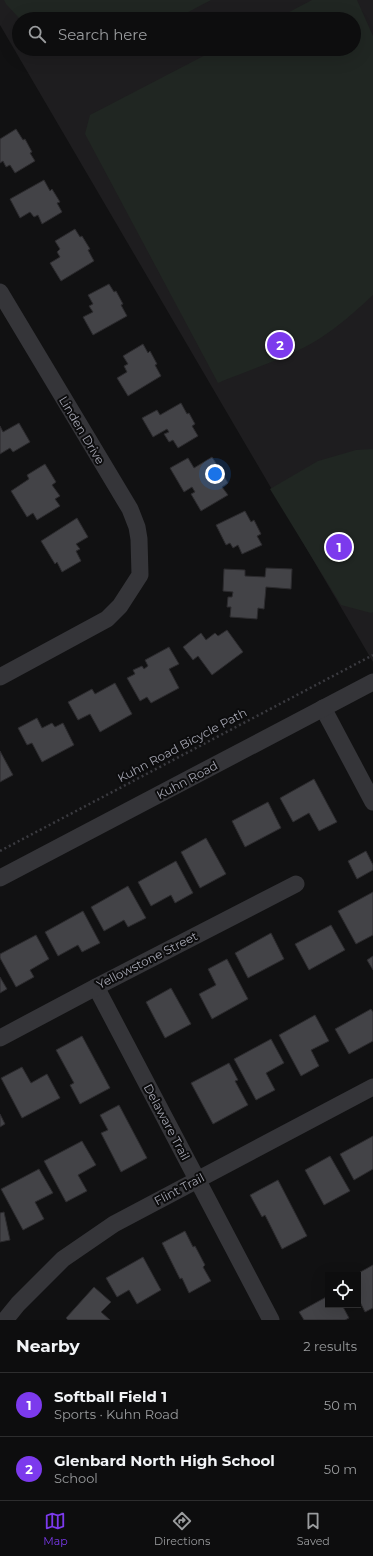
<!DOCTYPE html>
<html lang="en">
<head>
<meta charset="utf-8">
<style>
	:root { --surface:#0d0d0e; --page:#1b1b1c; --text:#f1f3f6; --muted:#9a9c9e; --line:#2d2d2e; --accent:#7c3aed }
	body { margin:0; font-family:Montserrat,sans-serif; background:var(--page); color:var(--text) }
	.controls { position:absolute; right:12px; bottom:12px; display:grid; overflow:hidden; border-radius:0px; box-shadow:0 4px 16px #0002 }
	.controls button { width:36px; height:36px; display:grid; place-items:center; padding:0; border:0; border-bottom:1px solid var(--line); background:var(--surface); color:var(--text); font:20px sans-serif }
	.you { position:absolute; left:215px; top:474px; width:14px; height:14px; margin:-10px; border:3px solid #fff; border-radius:50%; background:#1a73e8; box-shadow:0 0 0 6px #1a73e833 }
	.badge { display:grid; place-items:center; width:26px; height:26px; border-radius:50%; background:var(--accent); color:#fff; font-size:13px; font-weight:700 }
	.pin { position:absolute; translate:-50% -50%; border:2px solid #fff; box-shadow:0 1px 4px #0006 }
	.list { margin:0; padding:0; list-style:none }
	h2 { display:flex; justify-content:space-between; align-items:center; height:52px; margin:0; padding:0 16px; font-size:17px }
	h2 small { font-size:13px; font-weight:400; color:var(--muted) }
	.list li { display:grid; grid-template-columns:26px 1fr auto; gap:12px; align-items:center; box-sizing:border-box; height:64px; padding:0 16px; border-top:1px solid var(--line) }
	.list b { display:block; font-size:15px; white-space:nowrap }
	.list p { margin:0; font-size:13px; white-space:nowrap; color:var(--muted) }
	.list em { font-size:13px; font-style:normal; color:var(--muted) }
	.icon { flex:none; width:22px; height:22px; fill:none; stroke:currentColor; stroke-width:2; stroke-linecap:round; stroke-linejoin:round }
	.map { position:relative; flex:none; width:373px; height:1320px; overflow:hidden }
	.search { position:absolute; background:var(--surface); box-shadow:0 4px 16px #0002; left:12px; right:12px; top:12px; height:44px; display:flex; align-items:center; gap:10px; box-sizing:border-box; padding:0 14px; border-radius:22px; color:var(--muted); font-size:15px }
	.sheet { height:180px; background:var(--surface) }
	nav { display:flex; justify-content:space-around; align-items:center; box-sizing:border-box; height:56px; border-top:1px solid var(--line); background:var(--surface); font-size:11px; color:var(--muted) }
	nav a { display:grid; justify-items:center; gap:2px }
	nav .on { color:var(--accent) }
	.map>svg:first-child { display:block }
	.built { fill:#1e1d1f; fill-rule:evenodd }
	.green { fill:#202622 }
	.building { fill:#434347; stroke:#2c2b2e }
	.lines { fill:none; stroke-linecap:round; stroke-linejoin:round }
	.path { stroke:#3b3b40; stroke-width:2.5; stroke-dasharray:2 3; stroke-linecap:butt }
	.minor { stroke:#353539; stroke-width:17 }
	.labels { text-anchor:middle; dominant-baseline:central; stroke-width:4; stroke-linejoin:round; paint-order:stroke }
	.street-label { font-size:12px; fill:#a4a5b1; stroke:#0c0c0d }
</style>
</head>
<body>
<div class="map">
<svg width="373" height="1320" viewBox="0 0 373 1320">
	<rect width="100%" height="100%" fill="#111112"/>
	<path class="built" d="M 0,0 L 373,0 L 373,662 L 0,25 ZM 19,19 L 354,19 L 354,49 L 19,49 Z"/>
	<g class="green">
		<polygon points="4,0 211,0 175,19 20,19 6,4"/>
		<path d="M 312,0 L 357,0 L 373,36 L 373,295 C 356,311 339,326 319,339 C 288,358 251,369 218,383 L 85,134 L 90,115 L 217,49 L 354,49 L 354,19 L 276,19 Z"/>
		<polygon points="373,449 373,612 371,613 341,605 270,489 318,461 356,450"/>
	</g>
	<g class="building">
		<polygon points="16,129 23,140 25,139 32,152 30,153 35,161 15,173 10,165 6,167 3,161 0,163 0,139"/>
		<polygon points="44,180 50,191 52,189 60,202 57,203 62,212 42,224 38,215 34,217 30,212 20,218 10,199"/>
		<polygon points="75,229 80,237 82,236 90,249 88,250 94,261 61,281 50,263 60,257 57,252 60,249 55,241"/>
		<polygon points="109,284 114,292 116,291 123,304 121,305 127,316 93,335 83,317 93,312 89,306 93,304 88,295"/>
		<polygon points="143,344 148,353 150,351 157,364 155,365 161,376 128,396 117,378 127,372 124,366 128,364 123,356"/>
		<polygon points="181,403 187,414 189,413 195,424 192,426 198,436 178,448 173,440 169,442 164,434 169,432 167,429 153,437 142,418 157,410 160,415"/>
		<polygon points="19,423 30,442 13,452 10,448 0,454 0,426 3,432"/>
		<polygon points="212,457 228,483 222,487 228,495 201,511 191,494 195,492 192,487 184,492 170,468 188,458 194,468"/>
		<polygon points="45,464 56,482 52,485 60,496 55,499 60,506 37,520 33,513 27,517 11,491 29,479 27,475"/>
		<polygon points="245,511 251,522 254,520 261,534 257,536 262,545 242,554 238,545 233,548 230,543 226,545 216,525"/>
		<polygon points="77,518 88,537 76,544 80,549 76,551 81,561 62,572 57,562 55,564 41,541"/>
		<polygon points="266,568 292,569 291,589 266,587 264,609 258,608 257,619 230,617 231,607 227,607 228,597 232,597 233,592 223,591 224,569 245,570 245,576 265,577"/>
		<polygon points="227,630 243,652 212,675 198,656 193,660 183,647 201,633 206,640 215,633 218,636"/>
		<polygon points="169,647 179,664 169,669 179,688 151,703 147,697 140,701 127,678 135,674 133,670 142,666 144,669 148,666 145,660"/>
		<polygon points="115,683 132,714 100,732 90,714 78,720 68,702 92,689 95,694"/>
		<polygon points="37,718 42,728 52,723 55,727 63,723 74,745 42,762 32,743 27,745 18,728"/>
		<polygon points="0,751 13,775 0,782"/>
		<polygon points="314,779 337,822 319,831 309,813 293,822 280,798"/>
		<polygon points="268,802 281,828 245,847 232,821"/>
		<polygon points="206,838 226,874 200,888 181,852"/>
		<polygon points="366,851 373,865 373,870 357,879 348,861"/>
		<polygon points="176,861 193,893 175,903 171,895 151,906 138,882"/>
		<polygon points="128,886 146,918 128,927 124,920 104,931 91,907"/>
		<polygon points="373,892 373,935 356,944 338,911"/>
		<polygon points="83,911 100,943 82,952 78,945 58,956 45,932"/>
		<polygon points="331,925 345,950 309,970 295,944"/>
		<polygon points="271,933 284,959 248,978 235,953"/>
		<polygon points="36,935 49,959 30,970 34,977 16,987 0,958 0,954"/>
		<polygon points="373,956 373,970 367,960"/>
		<polygon points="227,959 248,999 212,1019 199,994 216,985 208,969"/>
		<polygon points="0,977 7,989 0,993"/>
		<polygon points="171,988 191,1024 165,1038 146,1002"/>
		<polygon points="371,1009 373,1012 373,1041 349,1054 335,1029"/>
		<polygon points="315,1015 329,1041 311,1050 319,1066 301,1076 279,1035"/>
		<polygon points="82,1036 110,1088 80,1104 70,1085 74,1083 56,1050"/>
		<polygon points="271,1039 284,1063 266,1073 275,1090 256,1100 234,1059"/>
		<polygon points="229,1063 238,1080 235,1081 248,1105 213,1124 191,1083"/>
		<polygon points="22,1067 31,1083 47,1074 60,1098 22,1118 1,1078"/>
		<polygon points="119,1105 147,1158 121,1172 101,1133 108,1130 100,1115"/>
		<polygon points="0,1114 5,1124 0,1127"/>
		<polygon points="373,1136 373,1169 354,1180 340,1154"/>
		<polygon points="82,1141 96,1165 78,1175 87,1191 66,1202 44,1161"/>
		<polygon points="330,1156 350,1191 324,1205 305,1170"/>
		<polygon points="39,1169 53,1193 35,1202 44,1219 23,1230 1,1189"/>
		<polygon points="278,1180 307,1236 282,1249 265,1215 262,1217 250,1195"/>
		<polygon points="4,1212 10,1240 0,1242 0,1213"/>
		<polygon points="185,1231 193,1247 195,1246 205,1265 203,1267 211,1281 189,1293 182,1278 180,1279 162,1243"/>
		<polygon points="143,1257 161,1290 137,1304 129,1290 117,1297 106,1278"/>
		<polygon points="373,1265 373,1308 365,1312 358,1298 358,1275 355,1275"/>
		<polygon points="94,1287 111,1302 101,1312 110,1320 68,1320 66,1318"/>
		<polygon points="328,1296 328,1305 342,1305 349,1318 345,1320 304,1320 299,1312"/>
	</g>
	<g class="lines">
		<polyline class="path" points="0,851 373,655"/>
		<g class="minor">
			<polyline points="0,292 130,509 137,527 139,539 140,575 120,606 107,619 0,677"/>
			<polyline points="323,708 373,802"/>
			<polyline points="0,878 373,682"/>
			<polyline points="96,987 271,1320"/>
			<polyline points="0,1038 96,987 296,884"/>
			<polyline points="5,1320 18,1304 63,1259 114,1224 373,1087"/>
		</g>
	</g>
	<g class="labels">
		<g class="street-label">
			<text transform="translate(82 430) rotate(59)">Linden Drive</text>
			<text transform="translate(182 745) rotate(-28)">Kuhn Road Bicycle Path</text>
			<text transform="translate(187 780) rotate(-28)">Kuhn Road</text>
			<text transform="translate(147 960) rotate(-27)">Yellowstone Street</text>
			<text transform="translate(167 1122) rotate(62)">Delaware Trail</text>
			<text transform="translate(179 1189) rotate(-28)">Flint Trail</text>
		</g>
	</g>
</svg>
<div class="controls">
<button><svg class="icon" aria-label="locate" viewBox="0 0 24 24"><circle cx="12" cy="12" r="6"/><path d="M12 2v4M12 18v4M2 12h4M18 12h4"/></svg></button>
</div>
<div class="you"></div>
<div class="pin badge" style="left:339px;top:547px">1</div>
<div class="pin badge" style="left:280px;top:345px">2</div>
<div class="search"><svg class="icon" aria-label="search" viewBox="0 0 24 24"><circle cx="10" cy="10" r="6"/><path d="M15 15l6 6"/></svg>Search here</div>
</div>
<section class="sheet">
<h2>Nearby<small>2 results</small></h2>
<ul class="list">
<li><span class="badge">1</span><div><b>Softball Field 1</b><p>Sports · Kuhn Road</p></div><em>50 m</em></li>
<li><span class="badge">2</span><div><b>Glenbard North High School</b><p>School</p></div><em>50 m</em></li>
</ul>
</section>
<nav>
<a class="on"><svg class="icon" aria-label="map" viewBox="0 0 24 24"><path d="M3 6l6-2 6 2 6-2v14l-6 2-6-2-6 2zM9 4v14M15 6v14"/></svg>Map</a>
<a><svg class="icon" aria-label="directions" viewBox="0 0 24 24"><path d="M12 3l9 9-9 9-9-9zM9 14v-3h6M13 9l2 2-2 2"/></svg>Directions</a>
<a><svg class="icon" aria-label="saved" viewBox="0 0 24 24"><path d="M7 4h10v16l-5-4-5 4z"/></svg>Saved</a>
</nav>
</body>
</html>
